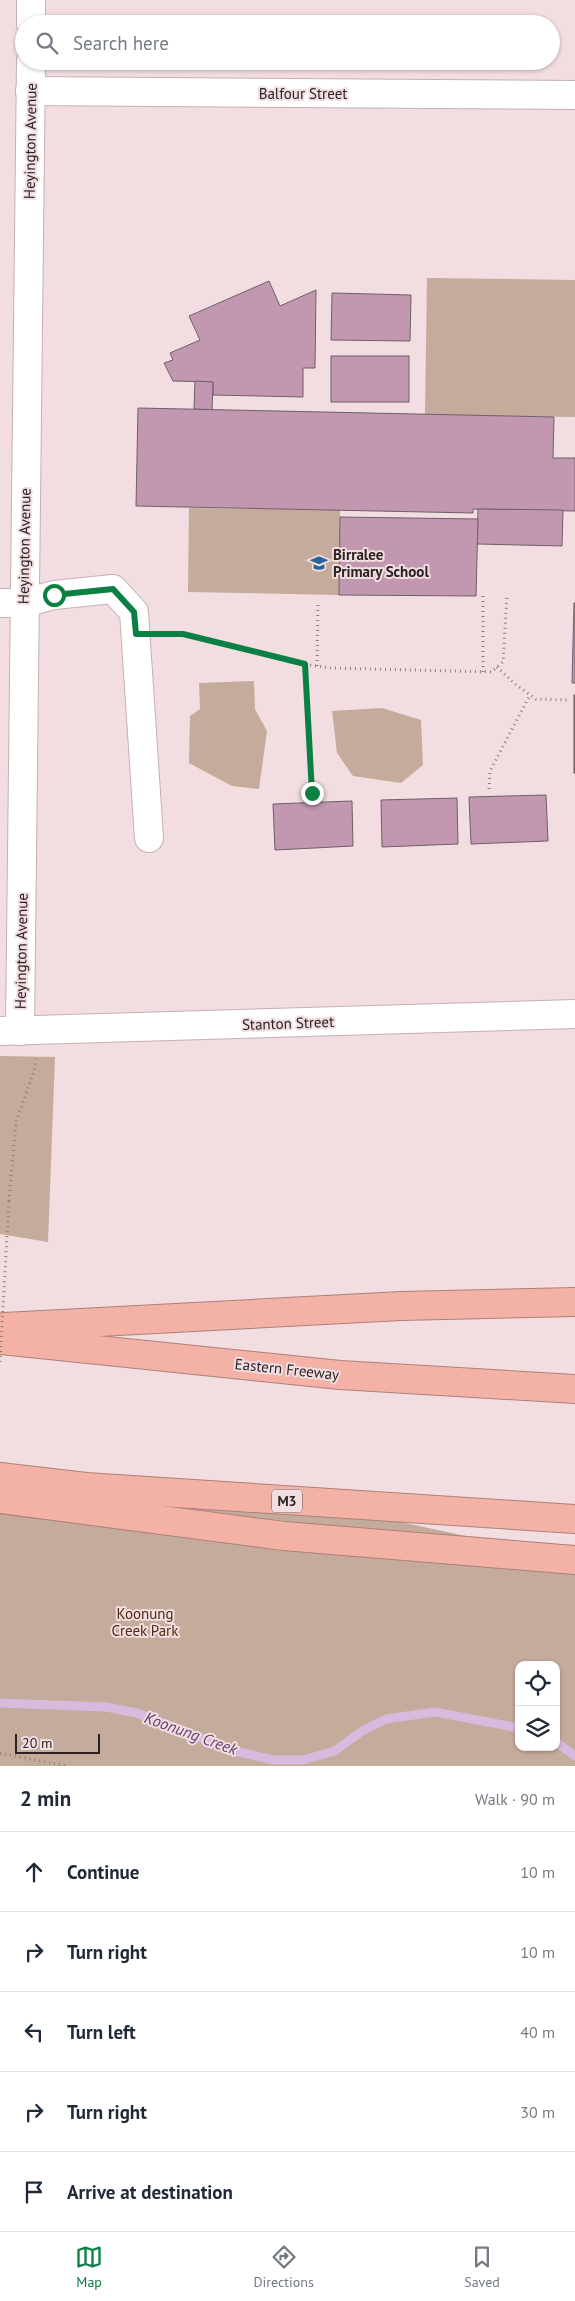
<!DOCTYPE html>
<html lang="en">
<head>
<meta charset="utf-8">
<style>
	:root { --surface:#fff; --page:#f2f2f3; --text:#1f2937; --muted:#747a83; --line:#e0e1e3; --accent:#0b8043 }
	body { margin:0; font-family:"PT Sans",sans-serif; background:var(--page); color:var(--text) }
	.controls { position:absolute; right:15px; bottom:15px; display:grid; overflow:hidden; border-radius:10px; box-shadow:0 1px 4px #0004 }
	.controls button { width:45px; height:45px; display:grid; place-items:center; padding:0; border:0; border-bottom:1px solid var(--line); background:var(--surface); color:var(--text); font:25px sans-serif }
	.scale { position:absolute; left:15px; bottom:12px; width:85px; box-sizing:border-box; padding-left:5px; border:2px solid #2a2223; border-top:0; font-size:14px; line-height:18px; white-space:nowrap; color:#2a2223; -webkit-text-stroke:4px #f2dde1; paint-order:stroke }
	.stop { position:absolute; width:15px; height:15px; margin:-11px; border:4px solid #0b8043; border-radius:50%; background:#fff }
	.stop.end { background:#0b8043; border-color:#fff; box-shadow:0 1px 5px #0008 }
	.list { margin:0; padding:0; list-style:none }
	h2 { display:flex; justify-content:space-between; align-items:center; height:65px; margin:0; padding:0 20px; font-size:21px }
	h2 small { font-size:16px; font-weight:400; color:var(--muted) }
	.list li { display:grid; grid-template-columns:32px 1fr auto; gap:15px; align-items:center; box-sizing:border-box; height:80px; padding:0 20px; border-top:1px solid var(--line) }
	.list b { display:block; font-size:19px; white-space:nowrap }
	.list em { font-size:16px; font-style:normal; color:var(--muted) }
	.icon { flex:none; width:28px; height:28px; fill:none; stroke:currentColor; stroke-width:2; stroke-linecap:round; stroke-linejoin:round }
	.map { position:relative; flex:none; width:575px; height:1766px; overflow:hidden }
	.search { position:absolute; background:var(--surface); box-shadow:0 1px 4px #0004; left:15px; right:15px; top:15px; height:55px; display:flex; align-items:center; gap:12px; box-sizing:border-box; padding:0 18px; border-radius:28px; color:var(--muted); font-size:19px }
	.sheet { height:465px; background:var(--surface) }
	nav { display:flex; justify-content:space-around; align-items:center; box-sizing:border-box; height:70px; border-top:1px solid var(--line); background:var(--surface); font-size:14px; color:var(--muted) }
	nav a { display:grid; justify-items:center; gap:2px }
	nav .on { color:var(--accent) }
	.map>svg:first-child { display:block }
	.green { fill:#c4ab9c; fill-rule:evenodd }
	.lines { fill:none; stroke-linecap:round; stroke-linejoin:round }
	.stream { stroke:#d7bade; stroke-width:9 }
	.building { fill:#c198b0; stroke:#6f5f68 }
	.minor-casing { stroke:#c5b0b4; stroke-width:30 }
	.highway-casing { stroke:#ad8079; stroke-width:30 }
	.path { stroke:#8d7f81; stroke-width:3; stroke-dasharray:1 4; stroke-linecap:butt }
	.minor { stroke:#fff; stroke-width:28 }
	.highway { stroke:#f4b2a7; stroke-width:28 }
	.path-bridge { stroke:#8d7f81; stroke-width:3; stroke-dasharray:1 4; stroke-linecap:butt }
	.route { stroke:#0b8043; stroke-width:6 }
	.labels { text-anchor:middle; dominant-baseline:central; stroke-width:4; stroke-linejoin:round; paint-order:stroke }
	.shield { fill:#f2dde1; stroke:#665a5c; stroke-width:1 }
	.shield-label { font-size:14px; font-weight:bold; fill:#2a2223 }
	.street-label { font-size:15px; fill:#2a2223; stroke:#f2dde1 }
	.poi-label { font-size:15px; font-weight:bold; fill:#2a2223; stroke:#f2dde1; text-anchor:start }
	.park-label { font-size:15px; fill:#522a0e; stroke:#f2dde1 }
	.water-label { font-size:16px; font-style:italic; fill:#664070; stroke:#f2dde1 }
</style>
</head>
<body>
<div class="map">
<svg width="575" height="1766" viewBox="0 0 575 1766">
	<rect width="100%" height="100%" fill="#f2dde1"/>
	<g class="green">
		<polygon points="427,278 575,280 575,417 425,415"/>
		<polygon points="189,508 340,510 339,595 188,592"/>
		<polygon points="254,681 255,709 267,731 259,789 232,786 189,763 190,716 200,709 199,683"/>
		<polygon points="382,708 421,720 423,765 401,783 353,776 337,753 332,711"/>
		<polygon points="0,1056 55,1057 48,1242 0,1234"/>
		<path d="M 0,1466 L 219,1483 L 489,1541 L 575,1551 L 575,1766 L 0,1766 ZM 519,1665 L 556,1665 L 556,1747 L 519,1747 Z"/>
	</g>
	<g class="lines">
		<g class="stream">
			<polyline points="0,1703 106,1707 137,1713 235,1751 273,1760 303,1760 335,1751 362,1731 386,1719 435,1712 519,1728"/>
			<polyline points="556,1742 575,1756"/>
		</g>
	</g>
	<g class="building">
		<polygon points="269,281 280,306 316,290 315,368 303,368 303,397 213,395 213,382 173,381 164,363 173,360 170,353 200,340 189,316"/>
		<polygon points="332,293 411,295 410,341 331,340"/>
		<rect x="331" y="356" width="78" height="46"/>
		<polygon points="195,381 213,382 212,410 194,409"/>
		<polygon points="138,408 554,417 553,458 575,458 575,511 473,509 473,513 136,506"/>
		<polygon points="478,509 563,510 562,546 477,544"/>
		<polygon points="340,517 478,519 476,596 339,595"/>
		<polygon points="574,603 575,603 575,683 572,683"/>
		<rect x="574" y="695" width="1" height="78"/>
		<polygon points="546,795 548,841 471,844 469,797"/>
		<polygon points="457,798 458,844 382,847 381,800"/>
		<polygon points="352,801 353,846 275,850 273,804"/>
	</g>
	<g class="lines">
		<g class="minor-casing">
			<g id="minor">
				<polyline points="31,24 31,0"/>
				<polyline points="30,91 575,95"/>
				<polyline points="0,603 24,603 54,595 113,589 134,612 149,838"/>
				<polyline points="0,1031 575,1014"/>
				<polyline points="20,1031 31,61"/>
			</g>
		</g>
		<g class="highway-casing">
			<g id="highway">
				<polyline points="4,1327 401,1306 575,1302"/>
				<polyline points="0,1340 340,1375 575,1389"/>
				<polyline points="0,1477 86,1487 575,1519"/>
				<polyline points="0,1499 284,1536 575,1560"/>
			</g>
		</g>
		<g class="path">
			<polyline points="164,634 183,634 295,663 332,668 491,672 503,662 507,595"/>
			<polyline points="305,664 312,793"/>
			<polyline points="317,666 318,601"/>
			<polyline points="497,667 515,684 536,699 567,700"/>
			<polyline points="483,672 483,592"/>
			<polyline points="489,789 490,771 530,695"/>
			<polyline points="9,1201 16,1122 34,1071 36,1059"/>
			<polyline points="0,1753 66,1766"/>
		</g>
		<use href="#minor" class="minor"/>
		<use href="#highway" class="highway"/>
		<polyline class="path-bridge" points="0,1362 9,1201"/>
	</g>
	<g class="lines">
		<polyline class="route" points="54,595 113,589 134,612 136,634 183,634 305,664 312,793"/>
	</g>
	<defs>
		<g id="school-bare" transform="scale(1.35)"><path d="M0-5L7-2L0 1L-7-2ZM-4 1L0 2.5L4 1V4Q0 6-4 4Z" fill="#28659c" stroke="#f2dde1" stroke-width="2.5" paint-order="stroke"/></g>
	</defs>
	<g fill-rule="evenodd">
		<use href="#school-bare" x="319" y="563"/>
	</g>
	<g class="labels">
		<rect class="shield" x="272" y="1489.5" width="30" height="23" rx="4"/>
		<g class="shield-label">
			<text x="287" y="1501">M3</text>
		</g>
		<g class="street-label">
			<text x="303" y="93">Balfour Street</text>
			<text transform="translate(30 141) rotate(-89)">Heyington Avenue</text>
			<text transform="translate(24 546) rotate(-89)">Heyington Avenue</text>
			<text transform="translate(21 951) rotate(-89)">Heyington Avenue</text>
			<text transform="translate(288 1023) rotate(-2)">Stanton Street</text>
			<text transform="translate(287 1369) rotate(6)">Eastern Freeway</text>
		</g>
		<g class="poi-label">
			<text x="333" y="554">Birralee<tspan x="333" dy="17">Primary School</tspan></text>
		</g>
		<g class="park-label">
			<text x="145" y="1613">Koonung<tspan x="145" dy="17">Creek Park</tspan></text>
		</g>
		<g class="water-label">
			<text transform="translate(191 1733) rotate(20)">Koonung Creek</text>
		</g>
	</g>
</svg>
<div class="controls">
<button><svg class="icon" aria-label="locate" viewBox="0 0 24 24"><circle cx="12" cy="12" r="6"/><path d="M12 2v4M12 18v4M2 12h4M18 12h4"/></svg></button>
<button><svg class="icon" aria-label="layers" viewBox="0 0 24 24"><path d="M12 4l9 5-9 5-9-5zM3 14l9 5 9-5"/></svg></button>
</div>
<div class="scale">20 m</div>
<div class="stop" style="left:54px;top:595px"></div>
<div class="stop end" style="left:312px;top:793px"></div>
<div class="search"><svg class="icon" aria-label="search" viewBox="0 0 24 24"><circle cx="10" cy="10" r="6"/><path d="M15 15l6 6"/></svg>Search here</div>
</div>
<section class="sheet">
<h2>2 min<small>Walk · 90 m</small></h2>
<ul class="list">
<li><svg class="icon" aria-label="ahead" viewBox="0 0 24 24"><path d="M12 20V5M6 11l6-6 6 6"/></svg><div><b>Continue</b></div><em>10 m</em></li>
<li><svg class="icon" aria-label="right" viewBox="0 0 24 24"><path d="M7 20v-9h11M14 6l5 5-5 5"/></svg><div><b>Turn right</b></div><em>10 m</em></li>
<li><svg class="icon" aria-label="left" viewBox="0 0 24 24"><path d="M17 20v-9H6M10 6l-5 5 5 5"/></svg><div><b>Turn left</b></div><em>40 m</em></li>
<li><svg class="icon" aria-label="right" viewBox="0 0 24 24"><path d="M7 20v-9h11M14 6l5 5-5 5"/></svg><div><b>Turn right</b></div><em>30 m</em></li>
<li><svg class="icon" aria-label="arrive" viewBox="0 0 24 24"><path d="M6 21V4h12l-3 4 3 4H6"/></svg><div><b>Arrive at destination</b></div></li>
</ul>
</section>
<nav>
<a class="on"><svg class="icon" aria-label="map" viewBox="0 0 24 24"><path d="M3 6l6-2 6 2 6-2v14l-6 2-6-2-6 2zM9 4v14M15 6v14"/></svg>Map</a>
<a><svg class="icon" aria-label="directions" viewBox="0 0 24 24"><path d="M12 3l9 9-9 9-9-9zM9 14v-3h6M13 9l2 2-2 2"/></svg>Directions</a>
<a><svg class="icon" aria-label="saved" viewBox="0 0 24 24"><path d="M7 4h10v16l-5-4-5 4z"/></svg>Saved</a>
</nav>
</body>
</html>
